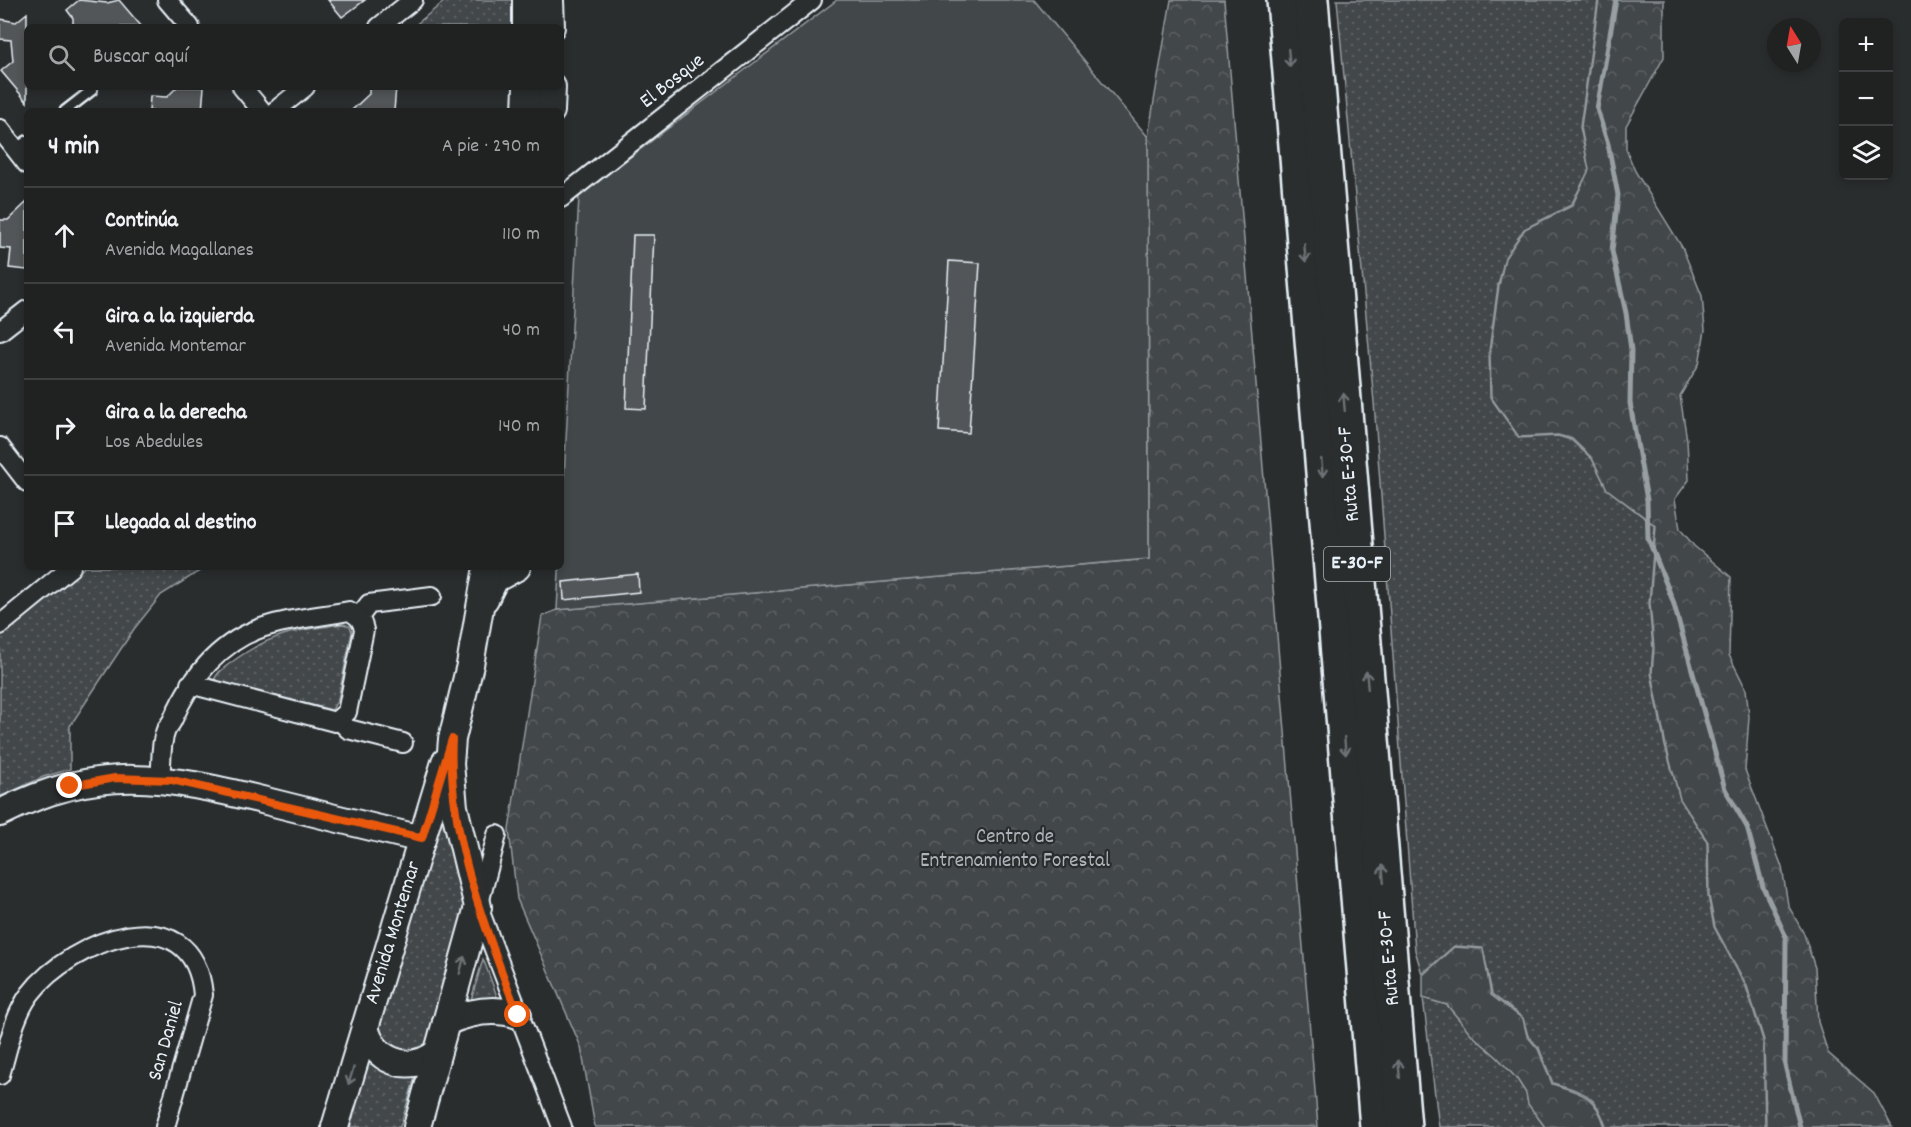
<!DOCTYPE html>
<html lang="es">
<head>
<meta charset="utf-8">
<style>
	:root { --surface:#202222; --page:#282a2a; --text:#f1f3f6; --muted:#a2a4a5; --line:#3d3f40 }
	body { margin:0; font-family:Dekko,sans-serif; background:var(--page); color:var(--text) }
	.controls { position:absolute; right:18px; top:18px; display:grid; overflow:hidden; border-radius:9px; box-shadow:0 3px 9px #0003 }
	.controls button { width:54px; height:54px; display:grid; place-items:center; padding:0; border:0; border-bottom:2px solid var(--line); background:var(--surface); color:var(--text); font:30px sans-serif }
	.compass { position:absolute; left:1767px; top:18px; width:54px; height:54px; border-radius:50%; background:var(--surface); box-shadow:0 3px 9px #0003; rotate:349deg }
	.stop { position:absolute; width:18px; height:18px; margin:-14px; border:4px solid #ea580c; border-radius:50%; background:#fff }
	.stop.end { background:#ea580c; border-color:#fff; box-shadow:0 2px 6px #0008 }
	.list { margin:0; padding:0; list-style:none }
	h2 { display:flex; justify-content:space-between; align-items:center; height:78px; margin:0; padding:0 24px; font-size:26px }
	h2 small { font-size:20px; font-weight:400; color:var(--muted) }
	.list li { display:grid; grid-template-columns:39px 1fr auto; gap:18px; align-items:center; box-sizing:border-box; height:96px; padding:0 24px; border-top:2px solid var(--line) }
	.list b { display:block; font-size:22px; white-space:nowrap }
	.list p { margin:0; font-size:20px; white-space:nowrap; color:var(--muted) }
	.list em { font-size:20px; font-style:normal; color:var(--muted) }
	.icon { flex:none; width:33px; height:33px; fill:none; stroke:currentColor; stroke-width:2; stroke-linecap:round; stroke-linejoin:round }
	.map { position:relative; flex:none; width:1911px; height:1127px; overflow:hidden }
	.search { position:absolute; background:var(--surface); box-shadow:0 3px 9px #0003; left:24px; top:24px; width:540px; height:66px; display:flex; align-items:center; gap:15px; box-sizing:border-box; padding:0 21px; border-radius:9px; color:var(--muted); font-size:22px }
	.panel { position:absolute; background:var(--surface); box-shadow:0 3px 9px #0003; left:24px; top:108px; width:540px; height:462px; border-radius:9px }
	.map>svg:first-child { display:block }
	.grass { fill:url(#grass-dots); stroke:#959ca0; stroke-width:1.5 }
	.forest { fill:url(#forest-crowns); stroke:#959ca0; stroke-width:1.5 }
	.garden { fill:#424648; stroke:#959ca0; stroke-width:1.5 }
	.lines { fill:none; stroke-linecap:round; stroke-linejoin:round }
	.stream { stroke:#989fa3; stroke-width:5 }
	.building { fill:#535759; stroke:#e8f1f8; stroke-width:1.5 }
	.lane-casing { stroke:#e8f1f8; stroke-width:14 }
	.street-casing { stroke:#e8f1f8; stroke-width:22 }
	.secondary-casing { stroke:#e8f1f8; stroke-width:30 }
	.highway-casing { stroke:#e8f1f8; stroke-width:38 }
	.lane { stroke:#2a2d2e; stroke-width:9 }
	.street { stroke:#2a2d2e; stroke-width:18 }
	.secondary { stroke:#2a2d2e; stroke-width:26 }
	.highway { stroke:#2a2d2e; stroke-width:33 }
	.oneway { stroke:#6c7275 }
	.route { stroke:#ea580c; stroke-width:8 }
	.labels { text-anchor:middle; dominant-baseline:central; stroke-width:4.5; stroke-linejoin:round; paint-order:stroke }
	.shield { fill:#2a2d2e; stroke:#afb6bb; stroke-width:1.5 }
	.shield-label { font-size:20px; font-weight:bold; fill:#e8f1f8 }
	.street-label { font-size:21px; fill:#e8f1f8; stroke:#2a2d2e }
	.park-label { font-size:21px; fill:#aeb5ba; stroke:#2a2d2e }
</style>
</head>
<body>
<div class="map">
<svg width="1911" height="1127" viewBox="0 0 1911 1127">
	<defs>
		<pattern id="grass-dots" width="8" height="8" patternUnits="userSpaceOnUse" patternTransform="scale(1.5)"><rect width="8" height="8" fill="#424648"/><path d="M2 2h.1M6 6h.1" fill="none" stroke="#5d6163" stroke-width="1.8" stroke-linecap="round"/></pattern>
		<pattern id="forest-crowns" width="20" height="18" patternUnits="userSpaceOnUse" patternTransform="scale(1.5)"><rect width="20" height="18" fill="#424648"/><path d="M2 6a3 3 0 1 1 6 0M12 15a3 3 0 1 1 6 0" fill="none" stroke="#5d6163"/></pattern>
	</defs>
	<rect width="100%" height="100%" fill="#2a2d2e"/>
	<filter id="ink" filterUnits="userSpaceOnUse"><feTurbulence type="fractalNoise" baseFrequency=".0167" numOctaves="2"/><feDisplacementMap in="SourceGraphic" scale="12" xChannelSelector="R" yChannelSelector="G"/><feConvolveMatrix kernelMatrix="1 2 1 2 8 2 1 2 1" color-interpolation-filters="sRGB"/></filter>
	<g filter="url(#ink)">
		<g class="grass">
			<polygon points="446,0 515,0 518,27 413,27"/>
			<path d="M 1337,0 L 1598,0 L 1580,127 L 1589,170 L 1571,205 L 1524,229 L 1505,257 L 1498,286 L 1489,351 L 1490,397 L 1519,438 L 1558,436 L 1571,440 L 1592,459 L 1607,489 L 1655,526 L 1649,603 L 1653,648 L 1651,673 L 1665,746 L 1680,799 L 1707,842 L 1708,896 L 1714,927 L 1746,987 L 1763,1040 L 1765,1127 L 1606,1127 C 1596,1094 1584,1092 1553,1083 L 1539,1048 L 1528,1036 L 1523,1018 L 1492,994 L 1483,948 L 1454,946 L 1422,974 L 1415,950 L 1374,402 Z"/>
			<polygon points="85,567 206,567 161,595 134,629 70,726 70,769 43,777 0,797 0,636"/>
			<path d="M 343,624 L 350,626 L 352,632 L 338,699 L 332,710 L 214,681 C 215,674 223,669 229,664 C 269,634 295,630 343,624 Z"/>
			<polygon points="442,812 468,904 424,1049 395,1054 376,1033"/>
			<polygon points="483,959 484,961 498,999 471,1000"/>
			<polygon points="1423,998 1447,1005 1472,1035 1498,1058 1517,1079 1526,1093 1528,1104 1545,1127 1439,1127"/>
			<path d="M 367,1055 C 380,1075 397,1072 417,1071 L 400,1127 L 346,1127 Z"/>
		</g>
		<g class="forest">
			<polygon points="1171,0 1224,0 1318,1127 595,1127 581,1047 517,899 509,830 542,616 557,610 1149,559 1148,137"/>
			<polygon points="1599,0 1664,0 1664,57 1626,126 1626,149 1635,171 1682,247 1702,296 1705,330 1699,364 1680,396 1687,440 1689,480 1675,499 1680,529 1694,546 1731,577 1729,655 1746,689 1749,717 1745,770 1782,867 1788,905 1804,934 1815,968 1818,1022 1828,1053 1874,1093 1892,1127 1766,1127 1764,1040 1747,986 1715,927 1709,896 1708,842 1680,799 1666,746 1652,673 1654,648 1650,603 1656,526 1607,489 1592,458 1572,439 1558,435 1519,437 1491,397 1490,351 1499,286 1505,258 1525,229 1572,206 1589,170 1581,127"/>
			<path d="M 1454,947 L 1483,949 L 1491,995 L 1523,1019 L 1527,1036 L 1538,1049 L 1552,1084 C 1581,1093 1596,1095 1605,1127 L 1545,1127 L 1528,1104 L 1526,1093 L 1517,1079 L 1498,1058 L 1472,1035 L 1447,1005 L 1423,998 L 1423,975 Z"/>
		</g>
		<polygon class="garden" points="837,0 1034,0 1148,137 1149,559 557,610 579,196"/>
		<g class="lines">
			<polyline class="stream" points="1616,0 1597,109 1608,144 1618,195 1612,251 1626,313 1631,350 1630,403 1647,500 1648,538 1673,601 1725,789 1747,827 1763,887 1786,937 1785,1065 1800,1127"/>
		</g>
		<g class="building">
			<polygon points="79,0 107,3 119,0 142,27 73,27 73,18 67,10"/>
			<polygon points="328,0 365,0 342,17"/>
			<polygon points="27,13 27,102 1,71 13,61 11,40 0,39 0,19 16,22"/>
			<polygon points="177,87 204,87 202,111 149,111 150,96 167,97"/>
			<polygon points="369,87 396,87 394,111 351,111 369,94"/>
			<polygon points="27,202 27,270 9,268 11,249 0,248 0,220 8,220"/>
			<polygon points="633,235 654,235 646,409 626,408"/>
			<polygon points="949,261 980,263 969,433 939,431"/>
			<polygon points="638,574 639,592 564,600 563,582"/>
		</g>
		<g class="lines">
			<g class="lane-casing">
				<g id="lane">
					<polyline points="65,111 92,90"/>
					<polyline points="16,149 27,141"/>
				</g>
			</g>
			<g class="street-casing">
				<g id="street">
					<polyline points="167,0 190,27"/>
					<polyline points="379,27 413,0"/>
					<polyline points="242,87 262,111"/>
					<polyline points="275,111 305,87"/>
					<polyline points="0,129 27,164"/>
					<polyline points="561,198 812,0"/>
					<polyline points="0,331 27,310"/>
					<polyline points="0,447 27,482"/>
					<polyline points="359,617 369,604 432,596"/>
					<polyline points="0,625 71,567"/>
					<polyline points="340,721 348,729 403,743"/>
					<path d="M 160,779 C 162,765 160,745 165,733 C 166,728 170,725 172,721 C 191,677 222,638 271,625 C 296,618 323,616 349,611 C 358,615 362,620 364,630 L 347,712 L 335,722 L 190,684"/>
					<polyline points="497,835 478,907 562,1127"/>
					<path d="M 0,1075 C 8,1049 13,1017 30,994 C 70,941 194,891 203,995 L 165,1127"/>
				</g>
			</g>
			<g class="secondary-casing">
				<g id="secondary">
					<polyline points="526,0 526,27"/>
					<polyline points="550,0 551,27"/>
					<polyline points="526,111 527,87"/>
					<polyline points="551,111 552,87"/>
					<polyline points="485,599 495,579 517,567"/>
					<path d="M 0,813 C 99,763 164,776 266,801 C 318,814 370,827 422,839"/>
					<path d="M 446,1022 C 469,1012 494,1007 518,1015"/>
					<path d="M 365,1027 C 373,1061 409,1075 437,1053"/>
					<polyline points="335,1127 445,762"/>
					<polyline points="417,1127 478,907 454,807 450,764 452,739 470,665 487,567"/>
				</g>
			</g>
			<g class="highway-casing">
				<g id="highway">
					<polyline points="1284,0 1377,1127"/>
					<polyline points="1311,0 1404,1127"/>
				</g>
			</g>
			<use href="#lane" class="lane"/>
			<use href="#street" class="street"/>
			<use href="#secondary" class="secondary"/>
			<use href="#highway" class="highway"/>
		</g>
		<defs><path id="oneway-shaft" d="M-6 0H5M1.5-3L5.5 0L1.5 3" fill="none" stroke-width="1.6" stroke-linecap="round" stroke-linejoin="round" transform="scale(1.5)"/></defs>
		<g class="oneway">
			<use href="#oneway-shaft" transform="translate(1289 58) rotate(85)"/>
			<use href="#oneway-shaft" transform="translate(1305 253) rotate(85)"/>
			<use href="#oneway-shaft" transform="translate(1344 402) rotate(-95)"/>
			<use href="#oneway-shaft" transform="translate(1322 468) rotate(85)"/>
			<use href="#oneway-shaft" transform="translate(1367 680) rotate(-95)"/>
			<use href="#oneway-shaft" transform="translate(1345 746) rotate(85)"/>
			<use href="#oneway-shaft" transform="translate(1383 874) rotate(-95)"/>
			<use href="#oneway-shaft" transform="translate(462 965) rotate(-75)"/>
			<use href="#oneway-shaft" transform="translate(1399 1069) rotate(-95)"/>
			<use href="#oneway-shaft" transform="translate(351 1076) rotate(107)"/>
		</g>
	</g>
	<g class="lines" filter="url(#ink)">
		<path class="route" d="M 70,786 L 115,778 L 172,780 L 422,838 L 452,739 C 447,834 485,927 518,1015"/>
	</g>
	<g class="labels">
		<rect class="shield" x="1324" y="547" width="66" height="34" rx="4.5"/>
		<g class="shield-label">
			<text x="1357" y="564">E-30-F</text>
		</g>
		<g class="street-label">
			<text transform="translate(673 82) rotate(-38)">El Bosque</text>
			<text transform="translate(1350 474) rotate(-95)">Ruta E-30-F</text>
			<text transform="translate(394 933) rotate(-73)">Avenida Montemar</text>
			<text transform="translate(1390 958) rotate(-95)">Ruta E-30-F</text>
			<text transform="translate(167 1041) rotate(-74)">San Daniel</text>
		</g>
		<g class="park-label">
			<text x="1015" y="838">Centro de<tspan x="1015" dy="24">Entrenamiento Forestal</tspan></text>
		</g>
	</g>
</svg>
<div class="controls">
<button>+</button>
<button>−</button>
<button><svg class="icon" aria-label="layers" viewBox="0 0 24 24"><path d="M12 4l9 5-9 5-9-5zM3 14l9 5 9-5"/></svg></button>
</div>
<svg class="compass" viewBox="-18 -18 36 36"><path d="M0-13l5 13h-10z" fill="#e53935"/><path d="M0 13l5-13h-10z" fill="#a2a4a5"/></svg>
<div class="stop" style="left:518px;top:1015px"></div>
<div class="stop end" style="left:70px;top:786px"></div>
<div class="search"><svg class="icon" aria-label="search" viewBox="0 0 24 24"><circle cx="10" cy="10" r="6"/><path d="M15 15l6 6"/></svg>Buscar aquí</div>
<section class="panel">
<h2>4 min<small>A pie · 290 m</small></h2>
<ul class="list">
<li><svg class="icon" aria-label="ahead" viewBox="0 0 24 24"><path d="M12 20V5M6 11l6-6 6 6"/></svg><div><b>Continúa</b><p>Avenida Magallanes</p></div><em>110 m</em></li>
<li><svg class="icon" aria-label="left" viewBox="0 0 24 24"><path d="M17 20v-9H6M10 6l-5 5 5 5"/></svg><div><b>Gira a la izquierda</b><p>Avenida Montemar</p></div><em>40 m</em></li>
<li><svg class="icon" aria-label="right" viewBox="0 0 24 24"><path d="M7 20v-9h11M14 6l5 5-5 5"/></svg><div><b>Gira a la derecha</b><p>Los Abedules</p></div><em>140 m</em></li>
<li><svg class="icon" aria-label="arrive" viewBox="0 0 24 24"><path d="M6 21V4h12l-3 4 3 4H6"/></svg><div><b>Llegada al destino</b></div></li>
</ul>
</section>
</div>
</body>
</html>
